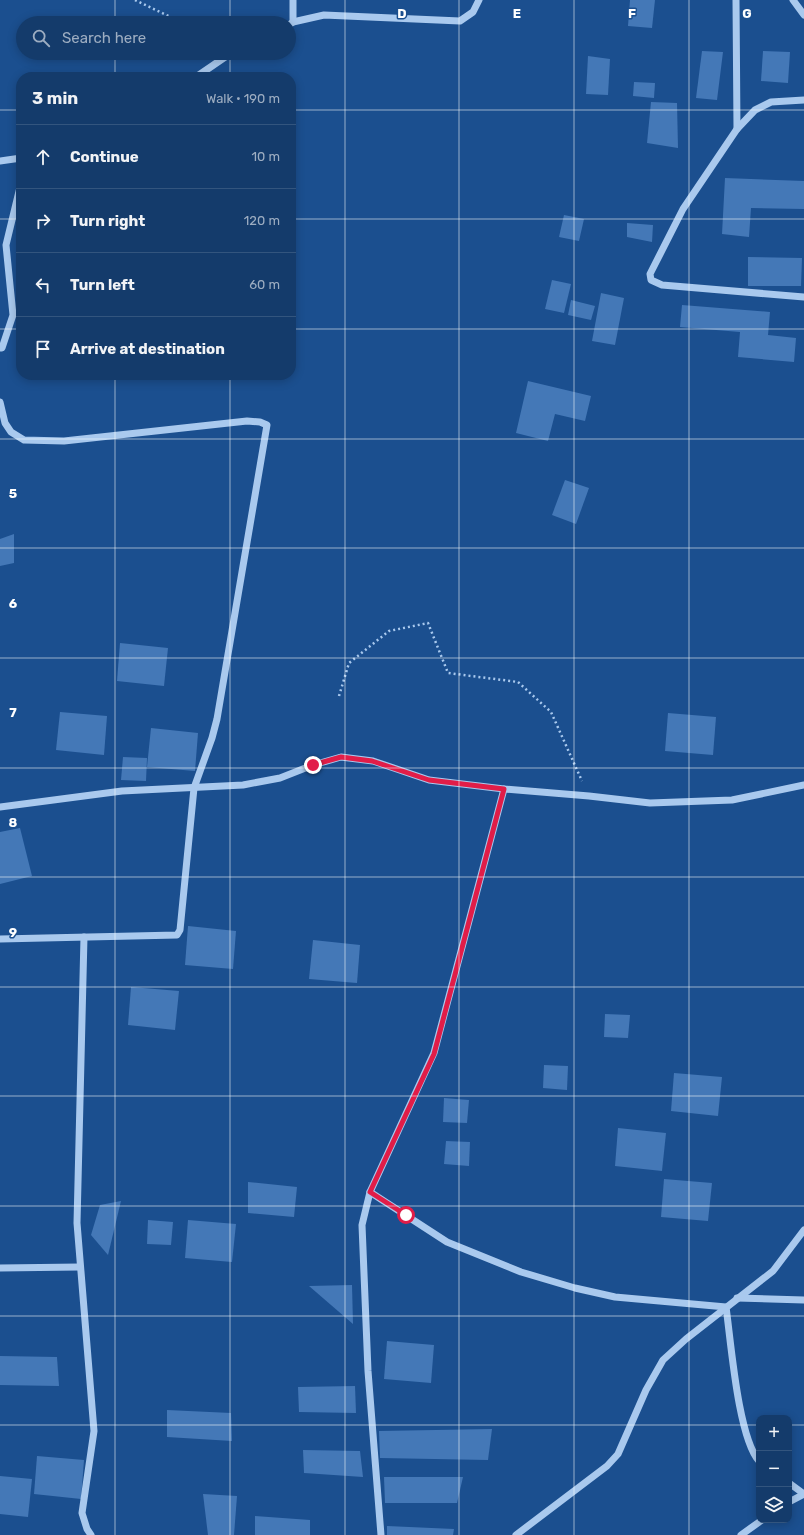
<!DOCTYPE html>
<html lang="en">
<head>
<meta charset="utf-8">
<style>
	:root { --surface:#143b6b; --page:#214673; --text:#f1f3f6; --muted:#9dadc1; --line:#33557e }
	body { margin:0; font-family:Rubik,sans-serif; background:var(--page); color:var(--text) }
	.controls { position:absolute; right:12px; bottom:12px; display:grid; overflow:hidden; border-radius:8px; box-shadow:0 2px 10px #0003 }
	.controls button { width:36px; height:36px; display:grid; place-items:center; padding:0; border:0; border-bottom:1px solid var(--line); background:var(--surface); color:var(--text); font:20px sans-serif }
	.stop { position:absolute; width:12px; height:12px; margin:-9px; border:3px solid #e11d48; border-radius:50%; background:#fff }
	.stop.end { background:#e11d48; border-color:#fff; box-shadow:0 1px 4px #0008 }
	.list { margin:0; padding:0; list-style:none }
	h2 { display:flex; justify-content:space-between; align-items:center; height:52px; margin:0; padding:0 16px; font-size:17px }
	h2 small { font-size:13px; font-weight:400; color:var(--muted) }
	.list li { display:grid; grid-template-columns:26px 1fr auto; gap:12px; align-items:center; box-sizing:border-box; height:64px; padding:0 16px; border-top:1px solid var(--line) }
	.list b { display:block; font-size:15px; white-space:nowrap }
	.list em { font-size:13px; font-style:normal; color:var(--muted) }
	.icon { flex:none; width:22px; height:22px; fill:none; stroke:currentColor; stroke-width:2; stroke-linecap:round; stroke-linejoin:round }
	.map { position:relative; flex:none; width:804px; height:1535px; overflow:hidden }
	.search { position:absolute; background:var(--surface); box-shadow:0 2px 10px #0003; left:16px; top:16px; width:280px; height:44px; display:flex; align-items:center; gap:10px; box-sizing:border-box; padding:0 14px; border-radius:22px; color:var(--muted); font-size:15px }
	.panel { position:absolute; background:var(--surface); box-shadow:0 2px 10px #0003; left:16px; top:72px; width:280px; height:308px; border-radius:16px }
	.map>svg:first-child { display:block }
	.building { fill:#4478b7 }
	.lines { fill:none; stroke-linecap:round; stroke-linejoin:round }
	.path { stroke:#a9c9ee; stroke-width:2.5; stroke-dasharray:2 3; stroke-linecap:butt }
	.minor { stroke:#a9c9ee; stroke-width:7 }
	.route { stroke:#e11d48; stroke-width:5 }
	.grid { fill:none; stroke:#fff; stroke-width:1; stroke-opacity:0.55 }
	.grid-label { font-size:13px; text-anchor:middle; font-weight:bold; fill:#fff; stroke:#1b4f8f; stroke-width:3; stroke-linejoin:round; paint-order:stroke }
</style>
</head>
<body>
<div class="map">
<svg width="804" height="1535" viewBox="0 0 804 1535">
	<rect width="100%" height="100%" fill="#1b4f8f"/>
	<g class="building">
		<polygon points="630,0 655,0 652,28 628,26"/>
		<polygon points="702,51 723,52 717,100 696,98"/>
		<polygon points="763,51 790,52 788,83 761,81"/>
		<polygon points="588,56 610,59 608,95 586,94"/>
		<polygon points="634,82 655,83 654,98 633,96"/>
		<polygon points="651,102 677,103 678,148 647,143"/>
		<polygon points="725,178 804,181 804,209 751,208 749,237 722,234"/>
		<polygon points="564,215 584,219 579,241 559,237"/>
		<polygon points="627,223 653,225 652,242 627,237"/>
		<polygon points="748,257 802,258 801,286 748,286"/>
		<polygon points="552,280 571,284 564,313 545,309"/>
		<polygon points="601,293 624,298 615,345 592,341"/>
		<polygon points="571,300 595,306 591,320 568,315"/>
		<polygon points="682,305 770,312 768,335 796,338 794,362 738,357 740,332 680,327"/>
		<polygon points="528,381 591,396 585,421 555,414 548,441 516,433"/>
		<polygon points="565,480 589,488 576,524 552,515"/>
		<polygon points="14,534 14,563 0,566 0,539"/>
		<polygon points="120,643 168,648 164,686 117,681"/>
		<polygon points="60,712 107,716 104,755 56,750"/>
		<polygon points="668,713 716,717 713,755 665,751"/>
		<polygon points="151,728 198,733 195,771 147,767"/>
		<polygon points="123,757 147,758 146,781 121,780"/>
		<polygon points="20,828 32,876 0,884 0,832"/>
		<polygon points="188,926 236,931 233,969 185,965"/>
		<polygon points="313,940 360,945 357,983 309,979"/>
		<polygon points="131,987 179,991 175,1030 128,1025"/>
		<polygon points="605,1014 630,1015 628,1038 604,1037"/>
		<polygon points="544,1065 568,1066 567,1090 543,1088"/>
		<polygon points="674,1073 722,1077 718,1116 671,1111"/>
		<polygon points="444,1098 469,1100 467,1123 443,1122"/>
		<polygon points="618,1128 666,1133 662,1171 615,1166"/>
		<polygon points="446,1141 470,1142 469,1166 444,1164"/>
		<polygon points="664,1179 712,1183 708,1221 661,1217"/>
		<polygon points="248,1182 297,1187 294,1217 248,1213"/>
		<polygon points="121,1201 108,1255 91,1235 100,1205"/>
		<polygon points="148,1220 173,1222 171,1245 147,1244"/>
		<polygon points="188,1220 236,1224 232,1262 185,1258"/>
		<polygon points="352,1285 353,1324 309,1286"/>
		<polygon points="387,1341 434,1345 431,1383 384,1379"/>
		<polygon points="0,1356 57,1357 59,1386 0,1385"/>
		<polygon points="355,1386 356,1413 299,1412 298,1387"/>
		<polygon points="167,1410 231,1413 232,1441 167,1437"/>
		<polygon points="492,1429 488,1460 380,1458 379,1431"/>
		<polygon points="303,1450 360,1451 363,1477 304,1473"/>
		<polygon points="37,1456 84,1460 81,1499 34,1494"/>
		<polygon points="0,1476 32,1479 28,1517 0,1514"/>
		<polygon points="384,1477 463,1477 457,1503 385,1503"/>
		<polygon points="203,1494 237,1496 234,1535 208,1535"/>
		<polygon points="255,1516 310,1520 310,1535 255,1535"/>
		<polygon points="387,1526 454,1529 453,1535 387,1535"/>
	</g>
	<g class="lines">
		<g class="path">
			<polyline points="135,0 183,23"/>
			<polyline points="339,696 349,663 389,631 428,623 448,673 518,682 551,712 582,781"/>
		</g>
		<g class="minor">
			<polyline points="736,0 737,129"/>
			<polyline points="793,0 804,15"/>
			<polyline points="293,22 293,0"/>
			<polyline points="289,25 293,22 324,15 460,21 473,12 479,0"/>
			<polyline points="196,77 231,53"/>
			<polyline points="804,100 771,102 755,110 737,129 683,209 650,274 651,280 662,285 804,297"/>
			<polyline points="0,161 21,158"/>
			<polyline points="0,348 2,348 13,315 6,245 21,183"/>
			<polyline points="0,402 5,423 11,432 24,440 64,441 247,421 260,422 267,425 217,719 212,738 194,788 180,930 177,935 0,939"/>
			<polyline points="0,807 122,791 243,785 280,778 313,765 341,757 373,761 429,780 504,789 589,796 650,803 732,800 804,785"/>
			<polyline points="84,937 77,1223 94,1431 82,1513 87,1529 91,1535"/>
			<path d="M 370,1192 L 447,1242 L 521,1272 L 575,1288 L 615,1297 L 726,1307 C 731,1342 738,1437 759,1461"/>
			<polyline points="0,1268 79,1267"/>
			<polyline points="737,1298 804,1300"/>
			<polyline points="789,1483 804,1494"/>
			<polyline points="789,1502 804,1494"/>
			<polyline points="381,1535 368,1371 362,1225 370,1192 434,1053 504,789"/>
			<polyline points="516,1535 607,1466 618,1454 646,1390 663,1360 686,1339 773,1271 804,1230"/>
			<polyline points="741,1535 762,1520"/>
		</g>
	</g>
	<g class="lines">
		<polyline class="route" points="313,765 341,757 372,761 429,780 504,789 434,1054 370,1192 406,1215"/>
	</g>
	<path class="grid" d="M 115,0 L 115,23M 230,0 L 230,23M 345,0 L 345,1535M 459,0 L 459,1535M 574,0 L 574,1535M 689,0 L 689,1535M 115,53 L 115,77M 230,53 L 230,77M 0,110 L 21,110M 291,110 L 804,110M 0,219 L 21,219M 291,219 L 804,219M 0,329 L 21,329M 291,329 L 804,329M 115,375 L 115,1535M 230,375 L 230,1535M 0,439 L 804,439M 0,548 L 804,548M 0,658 L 804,658M 0,768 L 804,768M 0,877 L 804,877M 0,987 L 804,987M 0,1096 L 804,1096M 0,1206 L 804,1206M 0,1316 L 804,1316M 0,1425 L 759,1425M 789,1425 L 804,1425"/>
	<g class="grid-label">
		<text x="402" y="18">D</text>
		<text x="517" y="18">E</text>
		<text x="632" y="18">F</text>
		<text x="747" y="18">G</text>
		<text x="13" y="498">5</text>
		<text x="13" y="608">6</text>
		<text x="13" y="717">7</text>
		<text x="13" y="827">8</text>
		<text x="13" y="937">9</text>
	</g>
</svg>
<div class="controls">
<button>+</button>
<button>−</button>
<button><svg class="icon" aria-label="layers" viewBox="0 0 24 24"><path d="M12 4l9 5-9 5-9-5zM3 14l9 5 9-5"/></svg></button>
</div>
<div class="stop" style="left:406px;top:1215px"></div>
<div class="stop end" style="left:313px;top:765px"></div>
<div class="search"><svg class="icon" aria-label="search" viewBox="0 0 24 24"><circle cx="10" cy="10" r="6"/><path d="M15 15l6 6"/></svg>Search here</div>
<section class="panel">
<h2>3 min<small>Walk · 190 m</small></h2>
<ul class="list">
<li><svg class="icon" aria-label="ahead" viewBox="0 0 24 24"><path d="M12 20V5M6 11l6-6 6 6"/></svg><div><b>Continue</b></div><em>10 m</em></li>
<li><svg class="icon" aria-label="right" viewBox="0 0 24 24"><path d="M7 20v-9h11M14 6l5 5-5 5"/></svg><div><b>Turn right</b></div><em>120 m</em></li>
<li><svg class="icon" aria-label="left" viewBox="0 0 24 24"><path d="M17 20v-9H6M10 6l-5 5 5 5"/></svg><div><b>Turn left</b></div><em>60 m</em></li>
<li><svg class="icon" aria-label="arrive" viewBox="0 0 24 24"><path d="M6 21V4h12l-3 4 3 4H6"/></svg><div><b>Arrive at destination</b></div></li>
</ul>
</section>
</div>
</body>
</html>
